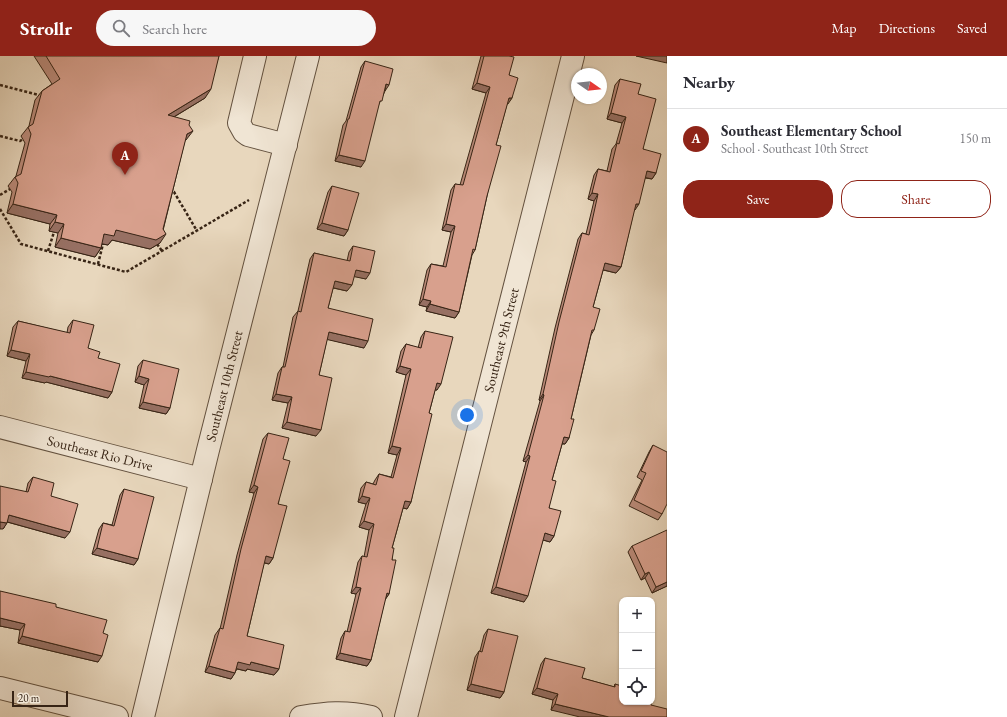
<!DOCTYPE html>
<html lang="en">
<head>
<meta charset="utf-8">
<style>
	:root { --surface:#fff; --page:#f7f7f7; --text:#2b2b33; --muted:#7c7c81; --line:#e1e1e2; --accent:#8f2418 }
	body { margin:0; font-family:"EB Garamond",serif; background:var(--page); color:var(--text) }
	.controls { position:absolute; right:12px; bottom:12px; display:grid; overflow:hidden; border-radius:8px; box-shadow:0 1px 3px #0004 }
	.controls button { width:36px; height:36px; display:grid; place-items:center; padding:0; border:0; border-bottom:1px solid var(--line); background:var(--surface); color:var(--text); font:20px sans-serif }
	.compass { position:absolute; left:571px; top:12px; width:36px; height:36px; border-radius:50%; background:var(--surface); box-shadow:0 1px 3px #0004; rotate:104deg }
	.scale { position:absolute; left:12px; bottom:10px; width:56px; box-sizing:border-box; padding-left:4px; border:2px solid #372415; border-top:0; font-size:11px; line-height:14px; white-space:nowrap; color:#372415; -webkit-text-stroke:3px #f0e5d4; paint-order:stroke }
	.you { position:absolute; left:467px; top:359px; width:14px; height:14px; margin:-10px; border:3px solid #fff; border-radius:50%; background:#1a73e8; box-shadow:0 0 0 6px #1a73e833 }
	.badge { display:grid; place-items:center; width:26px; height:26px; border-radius:50%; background:var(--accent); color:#fff; font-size:13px; font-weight:700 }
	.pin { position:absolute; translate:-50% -33px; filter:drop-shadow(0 1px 2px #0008) }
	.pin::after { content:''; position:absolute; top:21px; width:14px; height:12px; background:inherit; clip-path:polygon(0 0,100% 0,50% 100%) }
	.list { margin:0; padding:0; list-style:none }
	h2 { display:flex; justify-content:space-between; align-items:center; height:52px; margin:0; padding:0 16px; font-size:17px }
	h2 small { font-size:13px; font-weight:400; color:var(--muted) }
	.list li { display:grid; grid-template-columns:26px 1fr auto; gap:12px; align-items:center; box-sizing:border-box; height:60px; padding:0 16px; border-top:1px solid var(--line) }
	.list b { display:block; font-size:15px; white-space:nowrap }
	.list p { margin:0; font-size:13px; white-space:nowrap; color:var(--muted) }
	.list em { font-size:13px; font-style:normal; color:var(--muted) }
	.actions { display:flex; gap:8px; padding:12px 16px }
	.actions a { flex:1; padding:9px 0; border:1px solid var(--accent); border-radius:16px; text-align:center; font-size:14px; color:var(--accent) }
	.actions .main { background:var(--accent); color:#fff }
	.icon { flex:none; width:22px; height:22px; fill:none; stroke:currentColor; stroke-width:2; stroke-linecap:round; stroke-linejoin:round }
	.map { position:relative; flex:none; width:667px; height:661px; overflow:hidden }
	header { display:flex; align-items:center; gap:24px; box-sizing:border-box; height:56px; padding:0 20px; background:var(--accent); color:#fff }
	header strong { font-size:19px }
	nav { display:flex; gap:22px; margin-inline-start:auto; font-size:14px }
	.search { width:280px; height:36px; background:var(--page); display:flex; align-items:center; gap:10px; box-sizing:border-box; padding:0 14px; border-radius:22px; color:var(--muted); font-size:15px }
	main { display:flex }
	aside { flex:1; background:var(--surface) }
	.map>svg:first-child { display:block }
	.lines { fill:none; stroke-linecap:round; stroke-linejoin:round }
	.minor-casing { stroke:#63513f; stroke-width:24 }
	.path { stroke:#372415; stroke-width:2.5; stroke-dasharray:3 2; stroke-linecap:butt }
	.minor { stroke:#f0e5d4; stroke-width:22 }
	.wall { fill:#ba8a79; stroke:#372415 }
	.shaded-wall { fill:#977063; stroke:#372415 }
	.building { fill:#d8a08d; stroke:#372415 }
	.labels { text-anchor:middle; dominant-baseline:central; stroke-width:3; stroke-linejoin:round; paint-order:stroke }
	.street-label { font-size:14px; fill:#372415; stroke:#f0e5d4 }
</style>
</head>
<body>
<header>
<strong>Strollr</strong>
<div class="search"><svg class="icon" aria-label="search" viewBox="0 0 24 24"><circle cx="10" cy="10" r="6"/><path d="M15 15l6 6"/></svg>Search here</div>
<nav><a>Map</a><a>Directions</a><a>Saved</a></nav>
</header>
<main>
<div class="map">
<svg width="667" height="661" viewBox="0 0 667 661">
	<rect width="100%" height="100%" fill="#e8d7bd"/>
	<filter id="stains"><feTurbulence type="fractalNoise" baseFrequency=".005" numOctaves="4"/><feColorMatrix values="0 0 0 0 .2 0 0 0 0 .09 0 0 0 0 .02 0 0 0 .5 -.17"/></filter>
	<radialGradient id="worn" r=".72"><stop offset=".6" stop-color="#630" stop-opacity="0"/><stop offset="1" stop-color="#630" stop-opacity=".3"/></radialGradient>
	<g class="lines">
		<g class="minor-casing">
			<g id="minor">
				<polyline points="255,0 239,67 244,76 248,79 286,89"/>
				<polyline points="0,371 201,423"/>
				<polyline points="0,632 117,661"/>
				<polyline points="143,661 208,394 308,0"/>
				<path d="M 301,661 C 326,657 345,655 371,661"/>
				<polyline points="406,661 573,0"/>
			</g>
		</g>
		<g class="path">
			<polyline points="0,29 39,39 40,41"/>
			<polyline points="0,80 20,85 23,83"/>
			<polyline points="169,134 174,136 197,175"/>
			<polyline points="0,139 10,133"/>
			<polyline points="0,153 21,188 126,216 249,144"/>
			<polyline points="157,188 162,195"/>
			<polyline points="48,195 54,176"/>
			<polyline points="98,208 103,188"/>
		</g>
		<use href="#minor" class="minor"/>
	</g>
	<g class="wall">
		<polygon points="34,0 219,0 205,42 174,61 186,84 185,84 160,187 150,193 112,184 108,189 102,188 101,192 95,201 55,191 58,177 49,175 50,168 7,157 12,136 8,130 15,121 16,120 25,87 21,80 29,70 35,44 42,35 52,28"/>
		<polygon points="481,0 509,0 509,19 512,42 507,48 496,89 487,140 475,194 472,199 459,256 455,262 426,255 427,251 419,249 427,214 431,208 443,210 451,176 442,174 451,134 455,128 460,129 486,37 472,33"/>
		<polygon points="365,5 385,35 378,50 361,111 335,105 343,69 346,65 361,11"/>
		<polygon points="620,23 638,38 643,93 656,117 652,123 645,122 635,154 634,154 621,211 616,217 603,214 593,251 594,274 591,279 571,363 569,382 565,388 562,388 552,424 549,452 554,480 550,486 543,484 524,546 491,537 526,406 523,405 540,345 539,344 555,272 578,183 582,177 586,178 594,145 588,143 594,119 598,113 607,115 612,93 616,88 622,67 607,63 615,29"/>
		<polygon points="332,130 348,174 344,180 317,173 328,136"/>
		<polygon points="353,190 366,223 354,220 347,235 333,232 328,252 364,292 327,283 319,319 316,380 282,372 288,347 272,344 278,317 282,311 283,311 293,261 298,255 310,203 314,197 347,205 349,196"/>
		<polygon points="73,264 88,292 98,302 112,336 108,342 46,326 45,327 22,322 26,305 7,300 13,271 18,265 67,277 68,271"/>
		<polygon points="425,275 437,334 435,334 429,357 411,446 407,453 403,452 392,492 392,504 389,538 385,543 371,604 367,610 336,603 341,582 345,575 347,576 356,538 351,537 358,506 362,500 364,501 369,474 359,471 366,448 358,446 361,432 366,426 373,428 375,424 379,418 391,421 397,399 388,397 406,319 396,316 401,295 406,288 418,292 421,281"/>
		<polygon points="143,304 170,352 166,358 139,352 144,329 135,326 138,310"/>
		<polygon points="268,377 283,403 273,502 269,508 264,507 247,580 279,613 274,619 247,613 246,615 237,613 231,623 205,616 215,579 220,572 220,573 237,499 254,437 249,436 263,383"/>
		<polygon points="653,389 662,458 658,464 629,450 642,424 637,421 649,396"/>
		<polygon points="33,421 51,440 65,482 7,466 3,473 26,436 28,427"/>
		<polygon points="124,433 138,503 134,509 92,498 99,473 103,467 112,469 120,439"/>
		<polygon points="632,490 667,530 652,537 645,522 641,524 628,496"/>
		<polygon points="56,551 103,577 98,606 18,587 20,574 0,570"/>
		<polygon points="488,573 504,636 500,642 467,634 475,601 479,595 480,595 484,579"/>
		<polygon points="545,602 582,622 614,631 615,628 651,649 551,654 553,644 532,638 541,608"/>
	</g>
	<g class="shaded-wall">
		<polygon points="636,0 667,0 667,7"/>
		<polygon points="477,27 490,31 486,37 472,33"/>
		<polygon points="386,28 389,29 385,35"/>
		<polygon points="211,33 205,42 162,68 168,59"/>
		<polygon points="509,42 512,42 508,48 505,48"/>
		<polygon points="611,57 626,61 622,67 607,63"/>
		<polygon points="193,75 186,84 180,87 187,78"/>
		<polygon points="339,99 365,105 361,111 335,105"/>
		<polygon points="647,115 656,117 652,123 643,121"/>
		<polygon points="592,137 598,138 594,145 588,143"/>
		<polygon points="13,148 57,159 50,168 7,157"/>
		<polygon points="636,148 639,148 635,154 631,154"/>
		<polygon points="55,166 64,168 58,177 49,175"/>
		<polygon points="322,167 348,174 344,180 317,173"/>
		<polygon points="446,168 455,170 451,176 442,174"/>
		<polygon points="116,174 166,178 160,187 150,193 112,184 108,189 98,187 104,178"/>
		<polygon points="61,182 101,192 95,201 55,191"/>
		<polygon points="605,207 621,211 616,217 600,213"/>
		<polygon points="356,214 370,217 366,223 351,220"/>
		<polygon points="335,225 352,229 347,235 330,231"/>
		<polygon points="423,243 431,245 427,251 419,249"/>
		<polygon points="430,248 459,256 455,262 426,255"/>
		<polygon points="329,276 368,285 364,292 325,283"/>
		<polygon points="11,294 30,298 26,305 7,300"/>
		<polygon points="400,310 411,313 406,319 396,316"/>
		<polygon points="26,316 50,320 112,336 108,342 46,326 45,327 22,322"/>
		<polygon points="139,320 149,323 144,329 135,326"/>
		<polygon points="437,327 441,328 437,334 432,333"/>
		<polygon points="276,338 292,341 288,347 272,344"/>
		<polygon points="543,338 544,339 540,345 539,344"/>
		<polygon points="143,346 170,352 166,358 139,352"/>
		<polygon points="287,366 321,374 316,380 282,372"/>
		<polygon points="564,381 569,382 565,388 560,387"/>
		<polygon points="392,390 401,392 397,399 388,397"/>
		<polygon points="528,399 530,400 526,406 523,405"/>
		<polygon points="254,429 258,431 254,437 249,436"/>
		<polygon points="362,440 370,442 366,448 358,446"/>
		<polygon points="405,445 411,446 407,453 401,451"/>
		<polygon points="9,459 70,476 65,482 4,465"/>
		<polygon points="364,465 374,468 369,474 359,471"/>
		<polygon points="0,466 7,467 3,473 0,473"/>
		<polygon points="545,477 554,480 550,486 540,483"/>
		<polygon points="97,492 138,503 134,509 92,498"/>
		<polygon points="266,500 273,502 269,508 262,506"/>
		<polygon points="649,516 645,522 641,524 645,518"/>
		<polygon points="667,526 667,530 652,537 656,531"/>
		<polygon points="356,531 361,532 356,538 351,537"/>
		<polygon points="496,531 528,540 524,546 491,537"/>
		<polygon points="387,537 389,538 385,544"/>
		<polygon points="0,562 25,568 20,574 0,570"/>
		<polygon points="22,580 102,600 98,606 18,587"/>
		<polygon points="340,597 371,604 367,610 336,603"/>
		<polygon points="238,606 251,606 279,613 274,619 247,613 246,615 234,612"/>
		<polygon points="209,610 235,617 231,623 205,616"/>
		<polygon points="471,628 504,636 500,642 467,634"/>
		<polygon points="537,632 558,638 553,644 532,638"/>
		<polygon points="555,648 609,661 580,661 551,654"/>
	</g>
	<g class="building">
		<polygon points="46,0 219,0 211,33 168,59 190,65 189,69 193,75 187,78 163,173 166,178 156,184 116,174 114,180 104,178 101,192 61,182 64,168 55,166 57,159 13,148 18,127 15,121 21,118 31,78 28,71 33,68 42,35 60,23"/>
		<polygon points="484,0 509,0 514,1 509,19 518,22 512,42 509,42 496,89 501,90 487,140 475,194 473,193 459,256 430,248 431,245 423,243 431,208 446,211 455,170 446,168 455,128 463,129 490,31 477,27"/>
		<polygon points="365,5 393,13 389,29 386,28 382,45 380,45 365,105 339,99 348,63 349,63"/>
		<polygon points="620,23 641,28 638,38 656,43 643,93 661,98 656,117 647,115 639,148 636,148 621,211 605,207 593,251 600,253 594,274 592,274 571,363 574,363 569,382 564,381 552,424 556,425 549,452 561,455 554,480 545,477 528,540 496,531 530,400 528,399 544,339 543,338 559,266 582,177 589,179 598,138 592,137 598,113 610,116 617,87 619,88 626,61 611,57"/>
		<polygon points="332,130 359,137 348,174 322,167"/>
		<polygon points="353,190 375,195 370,217 356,214 352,229 335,225 328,252 373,263 368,285 329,276 319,319 332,322 321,374 287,366 292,341 276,338 282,311 285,311 298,255 301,256 314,197 350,205"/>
		<polygon points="73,264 94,269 88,292 100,296 98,302 120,308 112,336 50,320 49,321 26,316 30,298 11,294 18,265 70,277"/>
		<polygon points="425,275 453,281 441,328 437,327 429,357 432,358 411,446 405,445 392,492 394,492 392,504 396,504 389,538 387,537 371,604 340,597 345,575 350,576 361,532 356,531 362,500 367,501 374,468 364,465 370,442 362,440 366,426 376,429 379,418 393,422 401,392 392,390 411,313 400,310 406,288 421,292"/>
		<polygon points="143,304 179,313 170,352 143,346 149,323 139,320"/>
		<polygon points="268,377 289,382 283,403 290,405 278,448 287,450 273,502 266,500 247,580 284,589 279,613 251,606 250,609 238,606 235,617 209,610 220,572 223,573 241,493 258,431 254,429"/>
		<polygon points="653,389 667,396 667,448 662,458 634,444 646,417 641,415"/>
		<polygon points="33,421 54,427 51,440 78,448 70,476 9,459 7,467 0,466 0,430 28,436"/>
		<polygon points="124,433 154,441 138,503 97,492 103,467 114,470"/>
		<polygon points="667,474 667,526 656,531 649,516 645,518 632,490"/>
		<polygon points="0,535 56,548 56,551 107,564 103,577 108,579 102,600 22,580 25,568 0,562"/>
		<polygon points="488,573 518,580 504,636 471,628 479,595 482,596"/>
		<polygon points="545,602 585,612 582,622 615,631 615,628 622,630 622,646 651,646 651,649 667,653 667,661 609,661 555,648 558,638 537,632"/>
	</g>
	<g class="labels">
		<g class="street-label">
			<text transform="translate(501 284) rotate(-76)">Southeast 9th Street</text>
			<text transform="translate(224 330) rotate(-76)">Southeast 10th Street</text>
			<text transform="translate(100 397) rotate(14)">Southeast Rio Drive</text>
		</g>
	</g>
	<rect width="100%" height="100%" filter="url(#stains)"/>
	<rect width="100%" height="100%" fill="url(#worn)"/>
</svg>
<div class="controls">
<button>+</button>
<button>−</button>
<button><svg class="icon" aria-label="locate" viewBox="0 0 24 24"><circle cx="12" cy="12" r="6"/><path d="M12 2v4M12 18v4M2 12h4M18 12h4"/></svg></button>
</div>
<svg class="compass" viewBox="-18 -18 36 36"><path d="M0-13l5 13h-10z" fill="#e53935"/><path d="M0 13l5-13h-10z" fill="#7c7c81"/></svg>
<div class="scale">20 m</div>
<div class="you"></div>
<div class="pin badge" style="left:125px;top:119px">A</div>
</div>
<aside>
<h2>Nearby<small></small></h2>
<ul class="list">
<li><span class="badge">A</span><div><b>Southeast Elementary School</b><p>School · Southeast 10th Street</p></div><em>150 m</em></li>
</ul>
<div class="actions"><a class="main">Save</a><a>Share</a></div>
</aside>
</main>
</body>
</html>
